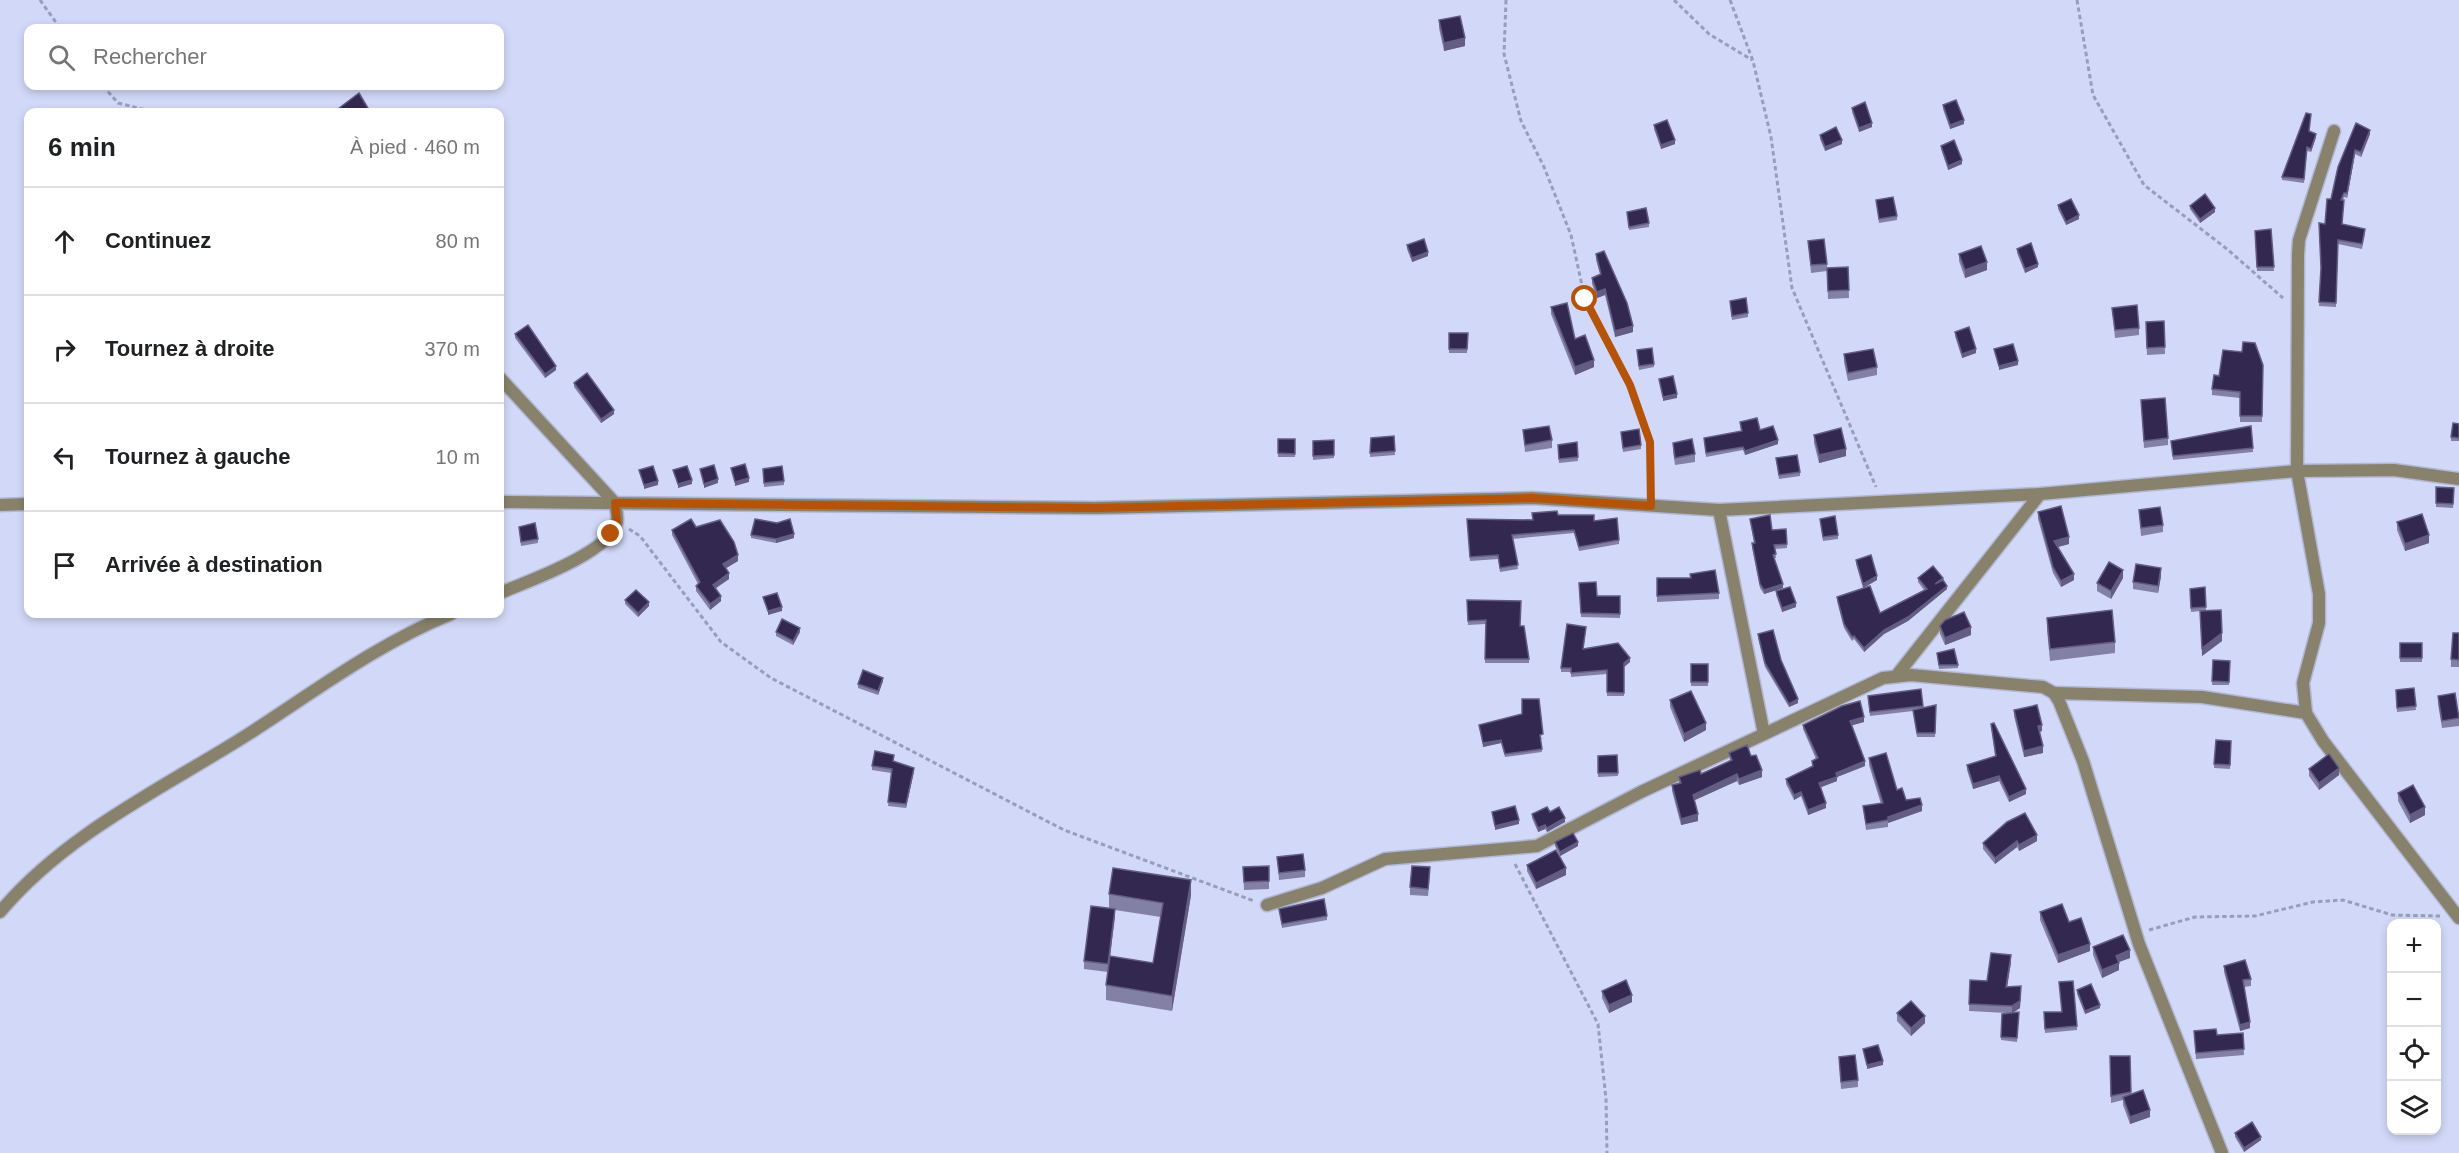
<!DOCTYPE html>
<html lang="fr">
<head>
<meta charset="utf-8">
<style>
	:root { --surface:#fff; --page:#f6f6f6; --text:#202124; --muted:#757577; --line:#e0e0e0 }
	body { margin:0; font-family:Helvetica,sans-serif; background:var(--page); color:var(--text) }
	.controls { position:absolute; right:18px; bottom:18px; display:grid; overflow:hidden; border-radius:12px; box-shadow:0 3px 9px #0003 }
	.controls button { width:54px; height:54px; display:grid; place-items:center; padding:0; border:0; border-bottom:2px solid var(--line); background:var(--surface); color:var(--text); font:30px sans-serif }
	.stop { position:absolute; width:18px; height:18px; margin:-14px; border:4px solid #b45309; border-radius:50%; background:#fff }
	.stop.end { background:#b45309; border-color:#fff; box-shadow:0 2px 6px #0008 }
	.list { margin:0; padding:0; list-style:none }
	h2 { display:flex; justify-content:space-between; align-items:center; height:78px; margin:0; padding:0 24px; font-size:26px }
	h2 small { font-size:20px; font-weight:400; color:var(--muted) }
	.list li { display:grid; grid-template-columns:39px 1fr auto; gap:18px; align-items:center; box-sizing:border-box; height:108px; padding:0 24px; border-top:2px solid var(--line) }
	.list b { display:block; font-size:22px; white-space:nowrap }
	.list em { font-size:20px; font-style:normal; color:var(--muted) }
	.icon { flex:none; width:33px; height:33px; fill:none; stroke:currentColor; stroke-width:2; stroke-linecap:round; stroke-linejoin:round }
	.map { position:relative; flex:none; width:2459px; height:1153px; overflow:hidden }
	.search { position:absolute; background:var(--surface); box-shadow:0 3px 9px #0003; left:24px; top:24px; width:480px; height:66px; display:flex; align-items:center; gap:15px; box-sizing:border-box; padding:0 21px; border-radius:12px; color:var(--muted); font-size:22px }
	.panel { position:absolute; background:var(--surface); box-shadow:0 3px 9px #0003; left:24px; top:108px; width:480px; height:510px; border-radius:12px }
	.map>svg:first-child { display:block }
	.lines { fill:none; stroke-linecap:round; stroke-linejoin:round }
	.street-casing { stroke:#b1b7d4; stroke-width:15 }
	.path { stroke:#989eb9; stroke-width:3; stroke-dasharray:4.5 3; stroke-linecap:butt }
	.street { stroke:#88826c; stroke-width:12 }
	.wall { fill:#8280a4; fill-rule:evenodd }
	.shaded-wall { fill:#635d82 }
	.building { fill:#332850; stroke:#635d82; stroke-width:1.5 }
	.route { stroke:#b45309; stroke-width:8 }
</style>
</head>
<body>
<div class="map">
<svg width="2459" height="1153" viewBox="0 0 2459 1153">
	<rect width="100%" height="100%" fill="#d2d9f8"/>
	<g class="lines">
		<g class="street-casing">
			<g id="street">
				<polyline points="2334,131 2299,240 2298,255 2297,471 2319,594 2319,623 2303,683 2306,713 2323,741 2459,918"/>
				<path d="M 500,378 L 615,503 C 616,509 618,517 617,522 C 610,553 526,582 500,593"/>
				<polyline points="500,502 1095,508 1532,498 1719,510 2040,494 2297,471 2394,470 2459,479"/>
				<polyline points="0,505 28,504"/>
				<polyline points="1719,510 1764,734"/>
				<polyline points="1897,675 2040,494"/>
				<polyline points="2054,693 2202,697 2306,713"/>
				<polyline points="1267,905 1322,888 1385,859 1537,846 1641,792 1883,678 1911,675 2043,687 2054,693 2059,701 2083,761 2139,944 2222,1153"/>
				<path d="M 0,912 C 65,834 163,788 247,735 C 314,692 377,644 451,614"/>
			</g>
		</g>
		<g class="path">
			<polyline points="40,0 60,28"/>
			<polyline points="1506,0 1504,54 1521,121 1544,167 1571,235 1585,299 1630,385 1650,442 1651,492"/>
			<polyline points="1674,0 1709,34 1752,60"/>
			<polyline points="1730,0 1753,61 1771,137 1792,288 1876,487"/>
			<polyline points="2077,0 2093,95 2144,185 2227,249 2283,298"/>
			<polyline points="103,86 118,103 154,112"/>
			<polyline points="629,529 640,536 721,642 771,678 1064,830 1254,901"/>
			<polyline points="1515,864 1598,1024 1606,1099 1607,1153"/>
			<polyline points="2149,930 2195,917 2255,916 2313,902 2343,900 2392,915 2440,916"/>
		</g>
		<use href="#street" class="street"/>
	</g>
	<g class="wall">
		<polygon points="1439,20 1465,46 1444,51 1439,28"/>
		<polygon points="1943,105 1964,124 1950,129 1943,109"/>
		<polygon points="1852,108 1872,127 1859,132 1852,112"/>
		<polygon points="1654,125 1675,144 1661,149 1654,129"/>
		<polygon points="2309,131 2316,137 2311,152 2307,151 2304,183 2282,180 2282,177"/>
		<polygon points="2370,134 2361,157 2355,154 2347,198 2344,197 2343,200 2342,224 2365,234 2362,249 2338,244 2336,307 2319,306 2325,224 2331,199 2338,167"/>
		<polygon points="1820,135 1842,144 1825,151 1820,139"/>
		<polygon points="1941,146 1962,164 1948,170 1941,149"/>
		<polygon points="1876,200 1897,216 1897,220 1879,223"/>
		<polygon points="2058,205 2079,219 2066,225 2058,209"/>
		<polygon points="2190,206 2215,212 2200,223 2190,209"/>
		<polygon points="1627,212 1649,223 1649,227 1629,230"/>
		<polygon points="2271,229 2274,271 2257,271 2255,231"/>
		<polygon points="1808,241 1827,264 1827,271 1811,273"/>
		<polygon points="1407,245 1428,256 1412,262 1407,249"/>
		<polygon points="2017,249 2038,267 2025,273 2017,253"/>
		<polygon points="1596,254 1633,332 1615,337 1605,295 1597,298 1592,284 1592,278 1600,274 1596,260"/>
		<polygon points="1959,254 1987,270 1965,278 1959,261"/>
		<polygon points="1848,267 1849,298 1828,299 1827,268"/>
		<polygon points="1730,301 1748,313 1748,317 1732,320"/>
		<polygon points="1551,307 1575,339 1594,367 1575,375 1551,314"/>
		<polygon points="2112,308 2139,328 2139,335 2115,338"/>
		<polygon points="2164,321 2165,354 2147,355 2146,330"/>
		<polygon points="1955,332 1976,353 1962,358 1955,336"/>
		<polygon points="1468,333 1467,353 1449,353 1449,349"/>
		<polygon points="515,334 556,370 545,378 515,338"/>
		<polygon points="1637,350 1654,364 1654,367 1639,370"/>
		<polygon points="1844,354 1877,367 1877,375 1848,381 1844,362"/>
		<polygon points="2263,365 2262,422 2240,422 2240,398 2212,395 2212,389 2219,376"/>
		<polygon points="574,383 614,414 601,423 574,387"/>
		<polygon points="2141,400 2168,438 2168,445 2144,448"/>
		<polygon points="1740,422 1760,430 1778,444 1745,455 1743,450 1706,457 1704,438 1741,432"/>
		<polygon points="2459,424 2459,441 2451,441 2451,437"/>
		<polygon points="2251,426 2253,452 2173,460 2171,441"/>
		<polygon points="1523,430 1552,440 1552,448 1525,452"/>
		<polygon points="1621,432 1641,445 1641,449 1623,452"/>
		<polygon points="1814,435 1846,456 1819,463 1814,443"/>
		<polygon points="1394,436 1395,455 1370,457 1371,438"/>
		<rect x="1278" y="439" width="17" height="18"/>
		<polygon points="1334,440 1334,458 1313,460 1313,441"/>
		<polygon points="1577,442 1578,461 1559,463 1558,445"/>
		<polygon points="1673,443 1695,454 1695,462 1675,465 1673,451"/>
		<polygon points="1776,458 1800,472 1800,476 1779,479"/>
		<polygon points="763,473 784,481 784,485 764,487"/>
		<polygon points="2436,487 2454,488 2453,508 2436,507"/>
		<polygon points="2139,510 2163,525 2163,532 2141,536"/>
		<polygon points="2038,512 2069,544 2058,547 2074,580 2061,587 2053,573 2038,519"/>
		<polygon points="1467,519 1594,521 1619,540 1619,544 1579,551 1574,533 1512,539 1518,569 1500,572 1498,559 1470,561"/>
		<polygon points="1750,519 1772,530 1786,529 1787,548 1775,549 1776,558 1774,558 1783,588 1764,594 1760,588 1752,547 1752,543 1754,543"/>
		<polygon points="1820,519 1838,535 1838,539 1823,541"/>
		<polygon points="2397,522 2429,543 2405,551 2397,530"/>
		<polygon points="519,527 538,539 538,543 521,546"/>
		<polygon points="696,527 738,561 726,568 729,579 716,588 721,601 710,610 696,591 696,586 698,584 672,535 672,530"/>
		<polygon points="751,535 794,538 776,543 751,538"/>
		<polygon points="1856,560 1877,580 1863,588 1856,564"/>
		<polygon points="1690,574 1719,593 1719,599 1657,602 1657,578 1690,578"/>
		<polygon points="2161,576 2158,593 2133,589 2133,582"/>
		<polygon points="1918,578 1943,580 1947,589 1908,621 1884,634 1864,652 1854,639 1852,641 1844,628 1837,601 1837,597 1880,613 1924,590 1918,582"/>
		<polygon points="2123,578 2111,599 2097,591 2097,583"/>
		<polygon points="1579,583 1597,596 1620,596 1620,618 1581,617"/>
		<polygon points="2205,587 2206,611 2222,641 2202,656 2200,611 2191,612 2190,589"/>
		<polygon points="1776,591 1796,607 1782,612 1776,595"/>
		<polygon points="625,600 649,606 638,617 625,604"/>
		<polygon points="1467,600 1520,626 1529,659 1529,663 1485,663 1486,624 1468,625"/>
		<polygon points="2047,618 2115,642 2115,653 2050,661 2047,630"/>
		<polygon points="1940,626 1971,635 1945,645 1940,634"/>
		<polygon points="1586,631 1583,649 1630,662 1624,667 1624,696 1607,696 1607,674 1571,677 1571,672 1561,672 1561,668"/>
		<polygon points="776,632 800,632 793,645 776,636"/>
		<polygon points="2459,633 2459,667 2451,667 2451,659"/>
		<polygon points="1758,634 1781,660 1798,703 1789,707 1765,667 1758,638"/>
		<rect x="2400" y="643" width="22" height="19"/>
		<polygon points="1937,653 1958,665 1958,668 1939,669"/>
		<polygon points="2213,660 2230,661 2229,685 2212,685"/>
		<rect x="1691" y="664" width="17" height="22"/>
		<polygon points="883,681 878,695 858,688 858,684"/>
		<polygon points="2414,688 2416,710 2397,712 2396,690"/>
		<polygon points="1921,689 1923,708 1936,705 1935,737 1917,737 1913,711 1870,716 1868,699"/>
		<polygon points="2438,696 2459,717 2459,726 2442,728 2438,704"/>
		<polygon points="1670,700 1706,730 1684,742 1670,707"/>
		<polygon points="2014,710 2042,731 2040,732 2043,753 2024,757 2014,716"/>
		<polygon points="1864,722 1851,725 1865,766 1837,777 1837,781 1821,787 1826,808 1808,815 1801,796 1794,800 1786,784 1786,779 1812,767 1812,761 1816,759 1803,729 1803,725"/>
		<polygon points="1991,724 2026,794 2009,802 1999,781 1973,789 1967,770 1967,765 1995,756"/>
		<polygon points="1479,725 1543,738 1540,739 1542,752 1505,757 1501,743 1483,747"/>
		<polygon points="2231,741 2230,769 2214,768 2214,764"/>
		<polygon points="1729,753 1751,756 1762,777 1739,785 1737,781 1694,800 1698,821 1681,825 1672,791 1672,785 1679,783 1679,777 1701,774 1730,761"/>
		<polygon points="1617,755 1618,776 1598,777 1598,756"/>
		<polygon points="1869,758 1906,800 1922,811 1888,823 1888,827 1866,830 1863,806 1881,804 1869,765"/>
		<polygon points="894,762 914,771 906,808 888,806 891,773 872,770 872,766"/>
		<polygon points="2309,769 2339,775 2319,790 2309,776"/>
		<polygon points="2398,793 2425,815 2410,823 2398,801"/>
		<polygon points="1550,812 1565,822 1547,832 1545,829 1538,832 1532,818 1532,814"/>
		<polygon points="2007,822 2037,841 2019,851 2017,847 1995,864 1983,849 1983,843"/>
		<polygon points="1555,842 1578,846 1560,856 1555,846"/>
		<polygon points="1277,857 1305,870 1305,877 1279,880"/>
		<polygon points="1527,865 1566,875 1536,889 1527,871"/>
		<polygon points="1269,866 1269,889 1244,890 1243,867"/>
		<polygon points="1430,875 1428,896 1410,895 1410,887"/>
		<path d="M 1109,894 L 1191,895 L 1172,1011 L 1106,1000 L 1106,985 L 1108,972 L 1084,969 L 1084,961 L 1109,908 ZM 1115,910 L 1161,917 L 1153,963 L 1110,959 Z"/>
		<polygon points="1279,909 1327,916 1327,920 1282,928"/>
		<polygon points="2040,912 2069,922 2090,951 2058,963 2040,920"/>
		<polygon points="2093,947 2130,958 2119,962 2119,970 2102,978 2093,955"/>
		<polygon points="2011,962 2007,987 2021,993 2020,1008 2013,1013 2019,1012 2017,1042 2001,1040 2002,1014 2007,1013 1969,1011 1970,980 1987,981"/>
		<polygon points="2224,966 2251,979 2251,986 2244,987 2250,1028 2240,1031 2224,972"/>
		<polygon points="2077,990 2100,1008 2085,1014 2077,994"/>
		<polygon points="1602,991 1632,1002 1609,1013 1602,998"/>
		<polygon points="2044,1012 2077,1026 2077,1030 2045,1033"/>
		<polygon points="1897,1013 1925,1023 1911,1036 1897,1021"/>
		<polygon points="2194,1031 2217,1035 2243,1033 2244,1055 2196,1059"/>
		<polygon points="2110,1056 2130,1056 2131,1094 2150,1117 2130,1124 2123,1105 2123,1100 2111,1103"/>
		<polygon points="1839,1057 1858,1080 1858,1087 1841,1089"/>
		<polygon points="2235,1133 2261,1140 2244,1152 2235,1137"/>
	</g>
	<g class="shaded-wall">
		<polygon points="1465,38 1465,46 1444,51 1444,43"/>
		<polygon points="1964,120 1964,124 1950,129 1950,125"/>
		<polygon points="1872,123 1872,127 1859,132 1859,128"/>
		<polygon points="2370,130 2370,134 2361,157 2361,152"/>
		<polygon points="2316,134 2316,137 2311,152 2311,149"/>
		<polygon points="1675,140 1675,144 1661,149 1661,145"/>
		<polygon points="1842,140 1842,144 1825,151 1825,147"/>
		<polygon points="2355,150 2355,154 2347,198 2347,193"/>
		<polygon points="1962,160 1962,164 1948,170 1948,166"/>
		<polygon points="2215,208 2215,212 2200,223 2200,219"/>
		<polygon points="2079,215 2079,219 2066,225 2066,222"/>
		<polygon points="1428,252 1428,256 1412,262 1412,258"/>
		<polygon points="1987,262 1987,270 1965,278 1965,270"/>
		<polygon points="2038,264 2038,267 2025,273 2025,269"/>
		<polygon points="1605,289 1605,295 1597,298 1597,292"/>
		<polygon points="1633,326 1633,332 1615,337 1615,331"/>
		<polygon points="1976,349 1976,353 1962,358 1962,354"/>
		<polygon points="1594,360 1594,367 1575,375 1575,367"/>
		<polygon points="2018,361 2018,365 1999,370 1999,366"/>
		<polygon points="556,366 556,370 545,378 545,374"/>
		<polygon points="1677,394 1677,398 1663,401 1663,397"/>
		<polygon points="614,410 614,414 601,423 601,419"/>
		<polygon points="1778,440 1778,444 1745,455 1745,451"/>
		<polygon points="1846,449 1846,456 1819,463 1819,455"/>
		<polygon points="749,478 749,482 735,486 735,482"/>
		<polygon points="718,479 718,483 704,488 704,484"/>
		<polygon points="692,480 692,484 678,488 678,484"/>
		<polygon points="658,481 658,485 644,489 644,485"/>
		<polygon points="794,534 794,538 776,543 776,539"/>
		<polygon points="2429,535 2429,543 2405,551 2405,544"/>
		<polygon points="2069,537 2069,544 2054,548 2054,541"/>
		<polygon points="738,555 738,561 723,570 723,564"/>
		<polygon points="2161,568 2161,576 2158,593 2158,586"/>
		<polygon points="2123,570 2123,578 2111,599 2111,591"/>
		<polygon points="729,573 729,579 713,590 713,585"/>
		<polygon points="2074,574 2074,580 2061,587 2061,581"/>
		<polygon points="1877,576 1877,580 1863,588 1863,584"/>
		<polygon points="1783,584 1783,588 1764,594 1764,590"/>
		<polygon points="1947,586 1947,589 1908,621 1884,634 1864,652 1864,648 1884,630"/>
		<polygon points="721,596 721,601 710,610 710,604"/>
		<polygon points="649,602 649,606 638,617 638,613"/>
		<polygon points="1796,603 1796,607 1782,612 1782,608"/>
		<polygon points="782,607 782,611 768,615 768,611"/>
		<polygon points="1971,627 1971,635 1945,645 1945,638"/>
		<polygon points="800,628 800,632 793,645 793,641"/>
		<polygon points="2222,633 2222,641 2202,656 2202,648"/>
		<polygon points="1630,658 1630,662 1624,667 1624,663"/>
		<polygon points="883,678 883,681 878,695 878,691"/>
		<polygon points="1798,699 1798,703 1789,707 1789,704"/>
		<polygon points="1864,717 1864,722 1850,726 1850,721"/>
		<polygon points="1706,723 1706,730 1684,742 1684,734"/>
		<polygon points="2042,725 2042,731 2038,732 2038,726"/>
		<polygon points="1501,740 1501,743 1483,747 1483,743"/>
		<polygon points="2043,746 2043,753 2024,757 2024,751"/>
		<polygon points="1865,761 1865,766 1837,777 1837,781 1819,788 1819,783 1836,773"/>
		<polygon points="914,768 914,771 906,808 906,804"/>
		<polygon points="2339,768 2339,775 2319,790 2319,783"/>
		<polygon points="1762,770 1762,777 1739,785 1739,779"/>
		<polygon points="1737,774 1737,781 1693,801 1693,795"/>
		<polygon points="1999,776 1999,781 1973,789 1973,784"/>
		<polygon points="2026,789 2026,794 2009,802 2009,797"/>
		<polygon points="1801,792 1801,796 1794,800 1794,795"/>
		<polygon points="1826,803 1826,808 1808,815 1808,810"/>
		<polygon points="1922,805 1922,811 1888,823 1888,817"/>
		<polygon points="2425,807 2425,815 2410,823 2410,815"/>
		<polygon points="1698,814 1698,821 1681,825 1681,819"/>
		<polygon points="1565,818 1565,822 1547,832 1547,828"/>
		<polygon points="1519,820 1519,824 1495,830 1495,826"/>
		<polygon points="1545,825 1545,829 1538,832 1538,828"/>
		<polygon points="2037,835 2037,841 2019,851 2019,845"/>
		<polygon points="2017,841 2017,847 1995,864 1995,858"/>
		<polygon points="1578,842 1578,846 1560,856 1560,852"/>
		<polygon points="1566,868 1566,875 1536,889 1536,883"/>
		<polygon points="1191,880 1191,895 1172,1011 1172,996"/>
		<polygon points="1115,909 1115,917 1108,972 1108,964"/>
		<polygon points="2090,944 2090,951 2058,963 2058,955"/>
		<polygon points="2130,950 2130,958 2116,963 2116,956"/>
		<polygon points="2011,955 2011,962 2006,994 2006,987"/>
		<polygon points="2119,963 2119,970 2102,978 2102,970"/>
		<polygon points="2021,986 2020,1008 2012,1013 2012,1006"/>
		<polygon points="1632,995 1632,1002 1609,1013 1609,1005"/>
		<polygon points="2100,1005 2100,1008 2085,1014 2085,1011"/>
		<polygon points="1925,1016 1925,1023 1911,1036 1911,1028"/>
		<polygon points="2250,1022 2250,1028 2240,1031 2240,1025"/>
		<polygon points="1883,1061 1883,1065 1867,1069 1867,1065"/>
		<polygon points="2150,1110 2150,1117 2130,1124 2130,1117"/>
		<polygon points="2261,1137 2261,1140 2244,1152 2244,1148"/>
	</g>
	<g class="building">
		<polygon points="1460,16 1465,38 1444,43 1439,20"/>
		<polygon points="359,93 369,110 364,112 334,112"/>
		<polygon points="1956,100 1964,120 1950,125 1943,105"/>
		<polygon points="1865,102 1872,123 1859,128 1852,108"/>
		<polygon points="2306,113 2311,114 2309,131 2316,134 2311,149 2307,147 2304,179 2282,177"/>
		<polygon points="1667,120 1675,140 1661,145 1654,125"/>
		<polygon points="2356,123 2370,130 2361,152 2355,150 2347,193 2344,193 2341,200 2344,200 2342,224 2365,229 2362,244 2338,240 2336,303 2319,302 2321,268 2319,223 2325,224 2327,199 2331,199 2338,167"/>
		<polygon points="1836,127 1842,140 1825,147 1820,135"/>
		<polygon points="1954,140 1962,160 1948,166 1941,146"/>
		<polygon points="2205,194 2215,208 2200,219 2190,206"/>
		<polygon points="1893,197 1897,216 1879,219 1876,200"/>
		<polygon points="2071,199 2079,215 2066,222 2058,205"/>
		<polygon points="1646,208 1649,223 1629,227 1627,212"/>
		<polygon points="2271,229 2274,267 2257,267 2255,231"/>
		<polygon points="1424,239 1428,252 1412,258 1407,245"/>
		<polygon points="1824,239 1827,264 1811,265 1808,241"/>
		<polygon points="2031,243 2038,264 2025,269 2017,249"/>
		<polygon points="1981,246 1987,262 1965,270 1959,254"/>
		<polygon points="1604,251 1627,303 1633,326 1615,331 1605,289 1597,292 1592,278 1601,274 1596,254"/>
		<polygon points="1848,267 1849,290 1828,291 1827,268"/>
		<polygon points="1746,298 1748,313 1732,316 1730,301"/>
		<polygon points="1567,303 1575,339 1585,335 1594,360 1575,367 1551,307"/>
		<polygon points="2137,305 2139,328 2115,330 2112,308"/>
		<polygon points="2164,321 2165,347 2147,348 2146,322"/>
		<polygon points="528,325 556,366 545,374 515,334"/>
		<polygon points="1969,327 1976,349 1962,354 1955,332"/>
		<polygon points="1449,333 1468,333 1467,349 1449,349"/>
		<polygon points="2243,342 2255,343 2263,365 2262,416 2240,416 2240,392 2212,389 2214,375 2219,376 2223,350 2242,352"/>
		<polygon points="2013,344 2018,361 1999,366 1994,349"/>
		<polygon points="1652,348 1654,364 1639,366 1637,350"/>
		<polygon points="1873,349 1877,367 1848,373 1844,354"/>
		<polygon points="587,373 614,410 601,419 574,383"/>
		<polygon points="1673,376 1677,394 1663,397 1659,379"/>
		<polygon points="2165,398 2168,438 2144,441 2141,400"/>
		<polygon points="1757,418 1760,430 1773,426 1778,440 1745,451 1743,447 1706,453 1704,438 1742,431 1740,422"/>
		<polygon points="2453,423 2459,424 2459,438 2451,437"/>
		<polygon points="1549,426 1552,440 1525,445 1523,430"/>
		<polygon points="2251,426 2253,448 2173,456 2171,441"/>
		<polygon points="1841,428 1846,449 1819,455 1814,435"/>
		<polygon points="1639,429 1641,445 1623,448 1621,432"/>
		<polygon points="1394,436 1395,451 1370,453 1371,438"/>
		<polygon points="1278,439 1295,439 1295,454 1278,453"/>
		<polygon points="1692,439 1695,454 1675,458 1673,443"/>
		<polygon points="1334,440 1334,455 1313,456 1313,441"/>
		<polygon points="1577,442 1578,457 1559,459 1558,445"/>
		<polygon points="1797,455 1800,472 1779,475 1776,458"/>
		<polygon points="745,464 749,478 735,482 731,468"/>
		<polygon points="714,465 718,479 704,484 700,469"/>
		<polygon points="653,466 658,481 644,485 639,470"/>
		<polygon points="687,466 692,480 678,484 673,470"/>
		<polygon points="782,466 784,481 764,483 763,469"/>
		<polygon points="2436,487 2454,488 2453,504 2436,503"/>
		<polygon points="2061,506 2069,537 2054,541 2074,574 2061,581 2053,567 2038,512"/>
		<polygon points="2160,507 2163,525 2141,528 2139,510"/>
		<polygon points="1557,511 1558,515 1594,515 1594,521 1617,518 1619,540 1579,547 1574,530 1512,535 1518,565 1500,568 1498,555 1470,557 1467,519 1533,520 1532,513"/>
		<polygon points="2422,514 2429,535 2405,544 2397,522"/>
		<polygon points="1770,515 1772,530 1786,529 1787,544 1774,545 1776,554 1773,555 1783,584 1764,590 1760,584 1752,543 1755,543 1750,519"/>
		<polygon points="1835,516 1838,535 1823,537 1820,519"/>
		<polygon points="691,519 696,527 720,520 734,542 738,555 723,564 729,573 713,585 721,596 710,604 696,586 700,582 672,530"/>
		<polygon points="755,519 777,523 790,519 794,534 776,539 751,535"/>
		<polygon points="535,523 538,539 521,542 519,527"/>
		<polygon points="1871,555 1877,576 1863,584 1856,560"/>
		<polygon points="2109,562 2123,570 2111,591 2097,583"/>
		<polygon points="2136,564 2161,568 2158,586 2133,582"/>
		<polygon points="1933,566 1943,578 1935,584 1943,580 1947,586 1908,617 1884,630 1864,648 1854,636 1852,637 1844,624 1837,597 1870,586 1880,613 1927,589 1918,578"/>
		<polygon points="1715,570 1719,593 1657,596 1657,578 1691,578 1690,574"/>
		<polygon points="1596,582 1597,596 1620,596 1620,614 1581,613 1579,583"/>
		<polygon points="1790,587 1796,603 1782,608 1776,591"/>
		<polygon points="2205,587 2206,607 2191,608 2190,589"/>
		<polygon points="636,590 649,602 638,613 625,600"/>
		<polygon points="777,593 782,607 768,611 763,597"/>
		<polygon points="1467,600 1521,601 1520,626 1524,626 1529,659 1485,659 1486,620 1468,621"/>
		<polygon points="2112,610 2115,642 2050,649 2047,618"/>
		<polygon points="2221,610 2222,633 2202,648 2200,611"/>
		<polygon points="1964,612 1971,627 1945,638 1940,626 1945,620"/>
		<polygon points="782,619 800,628 793,641 776,632"/>
		<polygon points="1567,624 1586,627 1583,649 1618,643 1630,658 1624,663 1624,693 1607,692 1607,670 1571,673 1571,668 1561,668"/>
		<polygon points="1773,630 1781,660 1798,699 1789,704 1765,663 1758,634"/>
		<polygon points="2453,633 2459,633 2459,660 2451,659"/>
		<rect x="2400" y="643" width="22" height="15"/>
		<polygon points="1954,649 1958,665 1939,665 1937,653"/>
		<polygon points="2213,660 2230,661 2229,682 2212,681"/>
		<rect x="1691" y="664" width="17" height="18"/>
		<polygon points="863,670 883,678 878,691 858,684"/>
		<polygon points="2414,688 2416,706 2397,708 2396,690"/>
		<polygon points="1921,689 1923,706 1870,712 1868,696"/>
		<polygon points="1691,691 1706,723 1684,734 1670,700"/>
		<polygon points="2455,693 2459,718 2442,721 2438,696"/>
		<polygon points="1522,699 1539,699 1543,734 1540,735 1542,749 1505,754 1501,740 1483,743 1479,725 1522,714"/>
		<polygon points="1860,701 1864,717 1850,721 1865,761 1836,773 1837,777 1819,783 1826,803 1808,810 1801,792 1794,795 1786,779 1813,766 1812,761 1818,758 1803,725 1842,706"/>
		<polygon points="1936,705 1935,733 1917,733 1913,710"/>
		<polygon points="2037,705 2042,725 2038,726 2043,746 2024,751 2014,710"/>
		<polygon points="1994,723 2026,789 2009,797 1999,776 1973,784 1967,765 1996,756 1991,724"/>
		<polygon points="2216,740 2231,741 2230,765 2214,764"/>
		<polygon points="1747,745 1751,756 1756,755 1762,770 1739,779 1737,774 1693,795 1698,814 1681,819 1672,785 1681,783 1679,777 1700,770 1701,774 1732,760 1729,753"/>
		<polygon points="875,751 894,755 893,761 914,768 906,804 888,802 892,769 872,766"/>
		<polygon points="1886,753 1897,790 1902,788 1906,800 1920,798 1922,805 1888,817 1888,820 1866,824 1863,806 1883,803 1869,758"/>
		<polygon points="2329,754 2339,768 2319,783 2309,769"/>
		<polygon points="1617,755 1618,773 1598,773 1598,756"/>
		<polygon points="2413,785 2425,807 2410,815 2398,793"/>
		<polygon points="1515,806 1519,820 1495,826 1492,812"/>
		<polygon points="1547,807 1550,812 1559,807 1565,818 1547,828 1545,825 1538,828 1532,814"/>
		<polygon points="2025,813 2037,835 2019,845 2017,841 1995,858 1983,843 2007,822"/>
		<polygon points="1573,833 1578,842 1560,852 1555,842"/>
		<polygon points="1556,850 1566,868 1536,883 1527,865"/>
		<polygon points="1303,854 1305,870 1279,873 1277,857"/>
		<polygon points="1269,866 1269,881 1244,882 1243,867"/>
		<polygon points="1412,866 1430,867 1428,889 1410,887"/>
		<polygon points="1113,868 1191,880 1172,996 1106,985 1110,956 1153,963 1163,903 1109,894"/>
		<polygon points="1324,899 1327,916 1282,924 1279,909"/>
		<polygon points="2062,904 2069,922 2081,918 2090,944 2058,955 2040,912"/>
		<polygon points="1091,906 1115,909 1108,964 1084,961"/>
		<polygon points="2123,935 2130,950 2116,956 2119,963 2102,970 2093,947"/>
		<polygon points="1991,953 2011,955 2006,987 2021,986 2020,1001 2012,1006 1969,1004 1970,980 1987,981"/>
		<polygon points="2245,960 2251,979 2243,980 2250,1022 2240,1025 2224,966"/>
		<polygon points="1626,980 1632,995 1609,1005 1602,991"/>
		<polygon points="2073,981 2077,1026 2045,1029 2044,1012 2062,1012 2059,982"/>
		<polygon points="2091,984 2100,1005 2085,1011 2077,990"/>
		<polygon points="1911,1001 1925,1016 1911,1028 1897,1013"/>
		<polygon points="2019,1012 2017,1038 2001,1037 2002,1014"/>
		<polygon points="2216,1029 2217,1035 2243,1033 2244,1049 2196,1053 2194,1031"/>
		<polygon points="1878,1045 1883,1061 1867,1065 1863,1049"/>
		<polygon points="1855,1055 1858,1080 1841,1082 1839,1057"/>
		<polygon points="2110,1056 2130,1056 2131,1092 2111,1096"/>
		<polygon points="2143,1090 2150,1110 2130,1117 2123,1097"/>
		<polygon points="2252,1122 2261,1137 2244,1148 2235,1133"/>
	</g>
	<g class="lines">
		<polyline class="route" points="611,534 617,522 615,503 1095,508 1532,498 1651,506 1650,442 1630,385 1585,299"/>
	</g>
</svg>
<div class="controls">
<button>+</button>
<button>−</button>
<button><svg class="icon" aria-label="locate" viewBox="0 0 24 24"><circle cx="12" cy="12" r="6"/><path d="M12 2v4M12 18v4M2 12h4M18 12h4"/></svg></button>
<button><svg class="icon" aria-label="layers" viewBox="0 0 24 24"><path d="M12 4l9 5-9 5-9-5zM3 14l9 5 9-5"/></svg></button>
</div>
<div class="stop" style="left:1585px;top:299px"></div>
<div class="stop end" style="left:611px;top:534px"></div>
<div class="search"><svg class="icon" aria-label="search" viewBox="0 0 24 24"><circle cx="10" cy="10" r="6"/><path d="M15 15l6 6"/></svg>Rechercher</div>
<section class="panel">
<h2>6 min<small>À pied · 460 m</small></h2>
<ul class="list">
<li><svg class="icon" aria-label="ahead" viewBox="0 0 24 24"><path d="M12 20V5M6 11l6-6 6 6"/></svg><div><b>Continuez</b></div><em>80 m</em></li>
<li><svg class="icon" aria-label="right" viewBox="0 0 24 24"><path d="M7 20v-9h11M14 6l5 5-5 5"/></svg><div><b>Tournez à droite</b></div><em>370 m</em></li>
<li><svg class="icon" aria-label="left" viewBox="0 0 24 24"><path d="M17 20v-9H6M10 6l-5 5 5 5"/></svg><div><b>Tournez à gauche</b></div><em>10 m</em></li>
<li><svg class="icon" aria-label="arrive" viewBox="0 0 24 24"><path d="M6 21V4h12l-3 4 3 4H6"/></svg><div><b>Arrivée à destination</b></div></li>
</ul>
</section>
</div>
</body>
</html>
